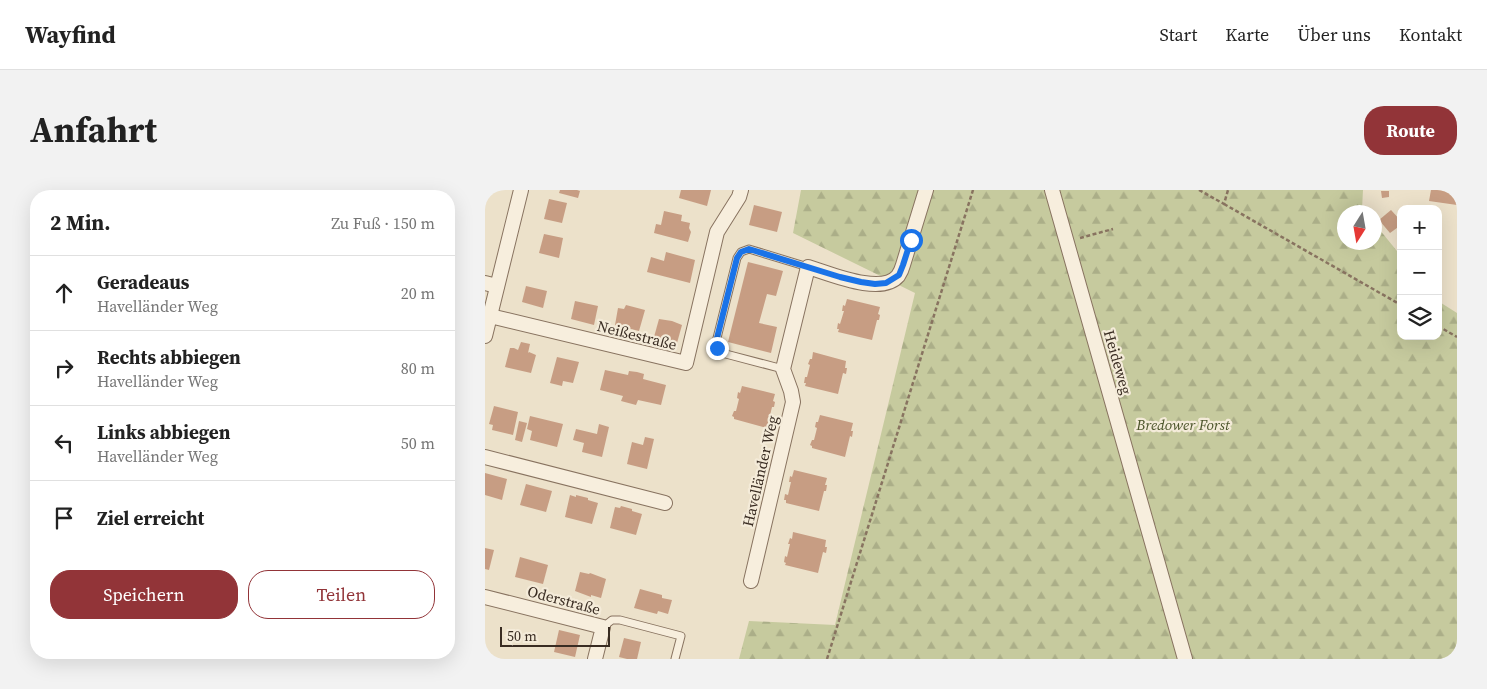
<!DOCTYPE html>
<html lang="de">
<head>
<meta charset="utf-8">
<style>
	:root { --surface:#fff; --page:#f2f2f2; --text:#222; --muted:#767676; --line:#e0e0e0; --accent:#923438 }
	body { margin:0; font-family:"Source Serif 4",serif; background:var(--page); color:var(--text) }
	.controls { position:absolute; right:15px; top:15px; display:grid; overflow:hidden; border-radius:10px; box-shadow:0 5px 20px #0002 }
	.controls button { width:45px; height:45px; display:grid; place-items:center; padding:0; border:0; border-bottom:1px solid var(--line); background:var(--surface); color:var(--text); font:25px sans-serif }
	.compass { position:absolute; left:852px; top:15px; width:45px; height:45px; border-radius:50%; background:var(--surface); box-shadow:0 5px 20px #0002; rotate:191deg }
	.scale { position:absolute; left:15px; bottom:12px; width:110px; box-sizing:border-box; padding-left:5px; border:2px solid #392c22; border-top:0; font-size:14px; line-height:18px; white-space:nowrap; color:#392c22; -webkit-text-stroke:4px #f4ebd9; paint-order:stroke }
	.stop { position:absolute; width:15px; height:15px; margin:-11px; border:4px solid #1a73e8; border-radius:50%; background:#fff }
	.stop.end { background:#1a73e8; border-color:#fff; box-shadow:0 1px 5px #0008 }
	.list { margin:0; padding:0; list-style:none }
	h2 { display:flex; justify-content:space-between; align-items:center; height:65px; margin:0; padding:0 20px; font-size:21px }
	h2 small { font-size:16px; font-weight:400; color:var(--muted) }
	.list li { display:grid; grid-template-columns:32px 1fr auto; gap:15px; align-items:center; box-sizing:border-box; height:75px; padding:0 20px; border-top:1px solid var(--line) }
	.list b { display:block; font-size:19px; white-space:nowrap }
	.list p { margin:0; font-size:16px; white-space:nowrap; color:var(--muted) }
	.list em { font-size:16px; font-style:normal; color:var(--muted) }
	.actions { display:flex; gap:10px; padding:15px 20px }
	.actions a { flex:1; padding:11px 0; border:1px solid var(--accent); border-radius:20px; text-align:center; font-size:18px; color:var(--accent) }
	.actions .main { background:var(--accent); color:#fff }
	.icon { flex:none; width:28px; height:28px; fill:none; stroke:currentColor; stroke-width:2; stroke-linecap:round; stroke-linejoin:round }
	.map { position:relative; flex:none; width:972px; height:469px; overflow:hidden; border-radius:20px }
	header { display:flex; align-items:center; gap:30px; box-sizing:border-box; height:70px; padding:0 25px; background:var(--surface); border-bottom:1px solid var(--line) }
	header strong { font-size:24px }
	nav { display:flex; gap:28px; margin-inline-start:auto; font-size:18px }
	.intro { display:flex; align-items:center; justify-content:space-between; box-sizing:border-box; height:120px; padding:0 30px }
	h1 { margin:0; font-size:35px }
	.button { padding:12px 22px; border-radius:20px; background:var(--accent); color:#fff; font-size:18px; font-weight:700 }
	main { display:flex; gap:30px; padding:0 30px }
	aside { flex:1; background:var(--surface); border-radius:20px; box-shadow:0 5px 20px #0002 }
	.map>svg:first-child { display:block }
	.forest { fill:url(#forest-firs) }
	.building { fill:#c79d83 }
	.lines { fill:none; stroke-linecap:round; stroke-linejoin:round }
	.lane-casing { stroke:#887360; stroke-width:9 }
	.street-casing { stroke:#887360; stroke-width:16 }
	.path { stroke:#887360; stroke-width:2.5; stroke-dasharray:4 2.5; stroke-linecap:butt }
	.lane { stroke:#f7eedd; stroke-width:7 }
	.street { stroke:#f7eedd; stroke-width:14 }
	.route { stroke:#1a73e8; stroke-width:6 }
	.labels { text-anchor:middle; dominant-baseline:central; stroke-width:4.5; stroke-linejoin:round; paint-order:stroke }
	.street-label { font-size:15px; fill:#392c22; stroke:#f4ebd9 }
	.park-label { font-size:15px; font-style:italic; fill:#4b542a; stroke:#f4ebd9 }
</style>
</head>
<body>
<header>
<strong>Wayfind</strong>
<nav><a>Start</a><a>Karte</a><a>Über uns</a><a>Kontakt</a></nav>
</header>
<div class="intro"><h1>Anfahrt</h1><a class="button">Route</a></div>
<main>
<aside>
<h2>2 Min.<small>Zu Fuß · 150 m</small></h2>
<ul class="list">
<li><svg class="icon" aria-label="ahead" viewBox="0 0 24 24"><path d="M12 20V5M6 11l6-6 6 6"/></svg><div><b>Geradeaus</b><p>Havelländer Weg</p></div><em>20 m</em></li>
<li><svg class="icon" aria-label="right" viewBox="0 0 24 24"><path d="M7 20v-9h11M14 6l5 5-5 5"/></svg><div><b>Rechts abbiegen</b><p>Havelländer Weg</p></div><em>80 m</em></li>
<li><svg class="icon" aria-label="left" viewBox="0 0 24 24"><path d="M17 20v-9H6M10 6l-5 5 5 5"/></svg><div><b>Links abbiegen</b><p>Havelländer Weg</p></div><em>50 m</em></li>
<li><svg class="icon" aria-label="arrive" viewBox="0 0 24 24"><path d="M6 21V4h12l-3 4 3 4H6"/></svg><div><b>Ziel erreicht</b></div></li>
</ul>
<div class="actions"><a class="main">Speichern</a><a>Teilen</a></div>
</aside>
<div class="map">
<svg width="972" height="469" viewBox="0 0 972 469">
	<defs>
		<pattern id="forest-firs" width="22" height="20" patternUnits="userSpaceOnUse" patternTransform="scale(1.25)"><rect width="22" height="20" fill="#c6ca9e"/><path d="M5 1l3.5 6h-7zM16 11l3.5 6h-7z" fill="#abae88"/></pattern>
	</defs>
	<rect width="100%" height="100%" fill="#ece1ca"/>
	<polygon class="forest" points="316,0 878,0 877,19 880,22 859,22 859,52 889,52 890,34 916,66 916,146 953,146 953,111 972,123 972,469 254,469 264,431 350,435 430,103 308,43"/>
	<g class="building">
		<polygon points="75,0 92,0 95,1 93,8 74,3"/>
		<polygon points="196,0 226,0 222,16 194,8"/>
		<polygon points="946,0 972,0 972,15 944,11"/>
		<polygon points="896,1 904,1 904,7 897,8"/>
		<polygon points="64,9 82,13 77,33 59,29"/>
		<polygon points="269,15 297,22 292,42 264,35"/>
		<polygon points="906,20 916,31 916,35 905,43 894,30"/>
		<polygon points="179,21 197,25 196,31 205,33 204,38 206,42 203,52 169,43 171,34 176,35"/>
		<polygon points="59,44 78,48 74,68 54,63"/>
		<polygon points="181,62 210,70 205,93 162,82 166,67 179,71"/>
		<polygon points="263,72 298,81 291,106 282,104 274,133 292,137 286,163 243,152"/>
		<polygon points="41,96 62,101 58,118 37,112"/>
		<polygon points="362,109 395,117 393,124 395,125 394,130 392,130 387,150 353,142 354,139 352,139 353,133 355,134 359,121 357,121 358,115 360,116"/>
		<polygon points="90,111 113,116 109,135 86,129"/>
		<polygon points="141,115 160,120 154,141 130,135 133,118 139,119"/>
		<polygon points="174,129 187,131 197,135 192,153 169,147"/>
		<polygon points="36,152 45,154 43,163 44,162 51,165 46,183 20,177 25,158 29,158 33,160"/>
		<polygon points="328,162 361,171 360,178 362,178 361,184 358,183 353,204 320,196 321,193 319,193 320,187 322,187 325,175 323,174 325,169 327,169"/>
		<polygon points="72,167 94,172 88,193 78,191 77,196 65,193"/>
		<polygon points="120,180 143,185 144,181 152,182 159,184 158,189 181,195 176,215 153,210 151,215 136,211 138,206 115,200"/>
		<polygon points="257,196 290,204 288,211 290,212 289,217 287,217 282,238 249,229 249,227 247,226 249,221 251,221 254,209 252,208 253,202 255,203"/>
		<polygon points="9,216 33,222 28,245 7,240 8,235 4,234"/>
		<polygon points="335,225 368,233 366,241 368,241 367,247 365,246 360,267 327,258 327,256 325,255 327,250 329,250 332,238 330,237 331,232 333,232"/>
		<polygon points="45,226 78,234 72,257 45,250 47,241 42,239"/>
		<polygon points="34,231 42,233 37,252 30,250"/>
		<polygon points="114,234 124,237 117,267 97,262 99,253 88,250 91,239 112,244"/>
		<polygon points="160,247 169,249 162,279 142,274 147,252 158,255"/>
		<polygon points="309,280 342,288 340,295 342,295 341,301 339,301 334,321 301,313 301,310 299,310 300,304 303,305 306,292 304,292 305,286 307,287"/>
		<polygon points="0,283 22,289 17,310 0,305"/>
		<polygon points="41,294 67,301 61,322 35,315"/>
		<polygon points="85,305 91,307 91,305 103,308 103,310 113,313 107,334 80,327"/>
		<polygon points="136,316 147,319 147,321 157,324 151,345 125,338 130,317 135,318"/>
		<polygon points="308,342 341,350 340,357 342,357 341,363 338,362 333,383 300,375 301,373 299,372 300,366 302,367 305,354 303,354 305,348 307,349"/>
		<polygon points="0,358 9,360 4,380 0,379"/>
		<polygon points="35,367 63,375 58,394 30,387"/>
		<polygon points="95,382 104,384 105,383 121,389 116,408 106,405 106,407 90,401"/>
		<polygon points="155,399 177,405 177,408 187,410 183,424 173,421 172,424 149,418"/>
		<polygon points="74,440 95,445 90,467 69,462"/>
		<polygon points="139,448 156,452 152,469 142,469 134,467"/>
	</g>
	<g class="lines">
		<g class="lane-casing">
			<g id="lane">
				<polyline points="298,179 237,163 232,159 231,152 252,68 256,62 264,59 323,77"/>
				<polyline points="118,437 127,430 135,430 196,446 190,469"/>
			</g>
		</g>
		<g class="street-casing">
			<g id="street">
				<polyline points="567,0 700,469"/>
				<polyline points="0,93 12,96"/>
				<polyline points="5,126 201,173 232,42 254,7 256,0"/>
				<polyline points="0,146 36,0"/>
				<polyline points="0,267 180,313"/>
				<path d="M 266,391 L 308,212 L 306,201 L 298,179 L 323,77 C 344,83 396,106 413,86 C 415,83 417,79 418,75 L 441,0"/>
				<polyline points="0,407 118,437 110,469"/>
			</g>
		</g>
		<g class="path">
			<polyline points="714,0 739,14 743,0"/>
			<polyline points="739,14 916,115"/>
			<polyline points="595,48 628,39"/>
			<polyline points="953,136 972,147"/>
			<polyline points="342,469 488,0"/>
		</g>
		<use href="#lane" class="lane"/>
		<use href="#street" class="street"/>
	</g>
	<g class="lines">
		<polyline class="route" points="232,158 231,152 252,68 256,62 264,59 355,87 376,92 390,94 401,93 414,85 418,75 426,50"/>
	</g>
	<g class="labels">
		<g class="street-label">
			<text transform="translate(152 145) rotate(14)">Neißestraße</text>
			<text transform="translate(633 172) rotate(74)">Heideweg</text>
			<text transform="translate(275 281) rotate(-77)">Havelländer Weg</text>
			<text transform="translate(79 410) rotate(15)">Oderstraße</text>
		</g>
		<g class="park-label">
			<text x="698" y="234">Bredower Forst</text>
		</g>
	</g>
</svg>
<div class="controls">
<button>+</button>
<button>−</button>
<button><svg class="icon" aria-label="layers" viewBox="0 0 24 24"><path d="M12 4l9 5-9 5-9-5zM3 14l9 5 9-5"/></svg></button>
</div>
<svg class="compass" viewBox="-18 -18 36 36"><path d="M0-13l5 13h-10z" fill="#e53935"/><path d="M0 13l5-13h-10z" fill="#767676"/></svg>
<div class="scale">50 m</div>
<div class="stop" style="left:426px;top:50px"></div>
<div class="stop end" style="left:232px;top:158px"></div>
</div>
</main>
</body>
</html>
